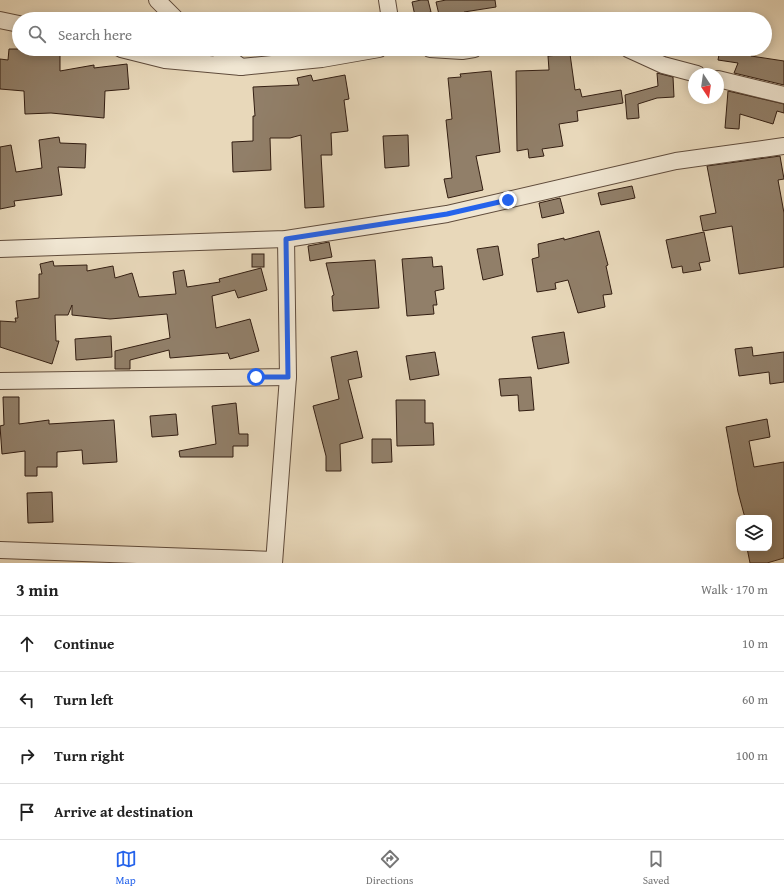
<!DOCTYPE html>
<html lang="en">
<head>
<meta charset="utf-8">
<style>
	:root { --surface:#fff; --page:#f6f6f6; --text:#222; --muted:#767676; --line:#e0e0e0; --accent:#2563eb }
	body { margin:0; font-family:"Gentium Book Plus",serif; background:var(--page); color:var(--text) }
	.controls { position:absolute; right:12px; bottom:12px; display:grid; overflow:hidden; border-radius:8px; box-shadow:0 2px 10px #0003 }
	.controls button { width:36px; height:36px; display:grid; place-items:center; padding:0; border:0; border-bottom:1px solid var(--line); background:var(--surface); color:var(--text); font:20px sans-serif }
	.compass { position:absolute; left:688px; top:68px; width:36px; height:36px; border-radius:50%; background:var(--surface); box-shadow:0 2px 10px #0003; rotate:167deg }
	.stop { position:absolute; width:12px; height:12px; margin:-9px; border:3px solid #2563eb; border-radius:50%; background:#fff }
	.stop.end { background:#2563eb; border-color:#fff; box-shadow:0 1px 4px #0008 }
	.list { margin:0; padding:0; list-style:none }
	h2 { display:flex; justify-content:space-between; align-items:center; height:52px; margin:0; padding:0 16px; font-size:17px }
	h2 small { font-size:13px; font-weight:400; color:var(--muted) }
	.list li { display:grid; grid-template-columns:26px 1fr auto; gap:12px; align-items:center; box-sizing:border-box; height:56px; padding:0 16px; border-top:1px solid var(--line) }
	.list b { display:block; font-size:15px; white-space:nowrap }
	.list em { font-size:13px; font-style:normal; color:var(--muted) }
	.icon { flex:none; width:22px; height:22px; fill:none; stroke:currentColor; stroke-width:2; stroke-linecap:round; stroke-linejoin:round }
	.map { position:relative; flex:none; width:784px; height:563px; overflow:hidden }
	.search { position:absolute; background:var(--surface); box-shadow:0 2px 10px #0003; left:12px; right:12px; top:12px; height:44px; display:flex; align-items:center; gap:10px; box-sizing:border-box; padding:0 14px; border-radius:22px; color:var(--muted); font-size:15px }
	.sheet { height:276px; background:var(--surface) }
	nav { display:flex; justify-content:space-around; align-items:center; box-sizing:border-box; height:56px; border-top:1px solid var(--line); background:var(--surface); font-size:11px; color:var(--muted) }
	nav a { display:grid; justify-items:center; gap:2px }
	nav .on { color:var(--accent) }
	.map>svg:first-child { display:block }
	.building { fill:#917f69; stroke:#331e12 }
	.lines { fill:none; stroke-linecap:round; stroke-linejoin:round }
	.minor-casing { stroke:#604c3c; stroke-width:18 }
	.minor { stroke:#f0e6d2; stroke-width:16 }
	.route { stroke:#2563eb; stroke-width:5 }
</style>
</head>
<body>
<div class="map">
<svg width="784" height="563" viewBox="0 0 784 563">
	<rect width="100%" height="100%" fill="#e8d8ba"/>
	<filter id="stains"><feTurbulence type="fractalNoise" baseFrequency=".005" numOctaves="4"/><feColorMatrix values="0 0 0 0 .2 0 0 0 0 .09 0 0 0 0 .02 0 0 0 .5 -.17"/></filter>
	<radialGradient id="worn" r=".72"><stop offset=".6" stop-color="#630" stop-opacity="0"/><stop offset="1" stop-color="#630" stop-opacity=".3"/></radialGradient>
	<g class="building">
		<polygon points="421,0 428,0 431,12 415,16 412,2"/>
		<polygon points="446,0 495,0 496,7 464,12 466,19 440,19 436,2"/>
		<polygon points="9,49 60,49 60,71 94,65 94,68 127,64 129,89 105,91 104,118 51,113 25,114 24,91 0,89 0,59 8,60"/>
		<polygon points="720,49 752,49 751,56 784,61 784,85 734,73 738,63 718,60"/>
		<polygon points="570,54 575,90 580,89 582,97 621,90 623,103 577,111 578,121 559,124 563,146 542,149 544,156 529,158 528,149 517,151 516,71 549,70 548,56"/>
		<polygon points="491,71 500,152 476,156 483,190 448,198 444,179 452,178 446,120 452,119 448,78 461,77 460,74"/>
		<polygon points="657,73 673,77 674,97 657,98 638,104 639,118 627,119 625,95 658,86"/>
		<polygon points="311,75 313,81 345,75 349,99 344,100 348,131 331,133 332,155 321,155 324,207 305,208 301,135 290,138 270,138 271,170 233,172 232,142 253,141 253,116 255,116 253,87 299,85 297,78"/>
		<polygon points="728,91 784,104 784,113 777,111 773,124 740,114 739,129 725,128"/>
		<polygon points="408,135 409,166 385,168 383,136"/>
		<polygon points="59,137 60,143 86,144 85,168 58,167 62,195 14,201 15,206 0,209 0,147 11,145 16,172 42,168 39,140"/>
		<polygon points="780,156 784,179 778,180 784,213 784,267 739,274 732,226 703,231 700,216 716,213 707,166"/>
		<polygon points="632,186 635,198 601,205 598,193"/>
		<polygon points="560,198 564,213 542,218 539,203"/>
		<polygon points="599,231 608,265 606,266 612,294 603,295 605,307 578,313 568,280 555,283 556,289 537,292 532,259 539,257 538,244 564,238 564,240"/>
		<polygon points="704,232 710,261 699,263 701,270 683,273 682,266 672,268 666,240"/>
		<polygon points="329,242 332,257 310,261 308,246"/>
		<polygon points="498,246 503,275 483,280 477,249"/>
		<rect x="252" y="254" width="12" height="13"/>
		<polygon points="432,257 433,267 442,266 444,289 435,291 437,305 433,305 434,314 407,316 402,259"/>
		<polygon points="375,260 379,308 333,311 332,296 334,295 326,263"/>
		<polygon points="53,261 54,266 87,265 87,271 113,266 115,278 132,273 139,297 176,294 173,272 184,270 187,287 220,282 219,279 261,268 267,290 238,298 235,290 212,296 216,328 250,319 259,351 230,359 228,353 170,358 169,350 130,360 130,369 115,369 115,351 170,338 167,314 110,319 72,315 72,305 68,315 55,315 56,341 59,341 52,364 0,347 0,321 16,322 15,318 18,318 16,301 39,298 39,274 42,274 40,264"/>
		<polygon points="564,332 569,363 538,369 532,337"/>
		<polygon points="111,336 112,357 76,360 75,339"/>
		<polygon points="752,347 753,356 784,352 784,382 770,384 769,372 739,376 735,349"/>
		<polygon points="357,351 362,377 348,380 363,438 340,444 341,471 326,471 326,456 313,406 339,399 331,357"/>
		<polygon points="435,352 439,375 410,380 406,356"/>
		<polygon points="531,377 534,410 519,411 518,395 501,396 499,379"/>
		<polygon points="3,397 19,397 19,424 49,420 49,424 114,420 117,462 83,464 82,450 57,452 57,467 37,467 37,476 25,476 25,451 2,454 0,426 4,425"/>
		<polygon points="396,400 425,400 425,423 433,423 434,445 397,446"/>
		<polygon points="236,403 239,434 248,434 248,446 233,446 233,457 180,457 179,451 216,444 212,406"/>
		<polygon points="176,414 178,435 152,437 150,416"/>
		<polygon points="767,419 770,437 749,441 754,467 784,462 784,558 767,563 750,563 747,548 769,548 769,518 745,518 738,492 726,427"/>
		<polygon points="372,439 391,439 392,462 372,463"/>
		<polygon points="52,492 53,522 28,523 27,493"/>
	</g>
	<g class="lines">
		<g class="minor-casing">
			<g id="minor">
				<polyline points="157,0 176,19"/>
				<polyline points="387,0 390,19"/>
				<polyline points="0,20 19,24"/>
				<polyline points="121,49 165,60 241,67 322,59 379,49"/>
				<polyline points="217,49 241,67"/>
				<polyline points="430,49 462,51 474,49"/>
				<polyline points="628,49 663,65 697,74"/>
				<polyline points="718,79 784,95"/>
				<polyline points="0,249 286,239 447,214 676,161 784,146"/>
				<polyline points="0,381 288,377 286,239"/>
				<polyline points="0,550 274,560"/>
				<polyline points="274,563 288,377"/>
			</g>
		</g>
		<use href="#minor" class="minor"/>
	</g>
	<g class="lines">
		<polyline class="route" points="256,377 288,377 286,239 447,214 508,200"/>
	</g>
	<rect width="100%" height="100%" filter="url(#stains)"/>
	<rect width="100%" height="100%" fill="url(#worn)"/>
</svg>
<div class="controls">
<button><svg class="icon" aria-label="layers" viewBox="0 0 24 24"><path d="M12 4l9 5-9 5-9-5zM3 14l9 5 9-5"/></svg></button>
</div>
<svg class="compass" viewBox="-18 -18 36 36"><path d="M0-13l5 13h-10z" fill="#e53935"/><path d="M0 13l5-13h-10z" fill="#767676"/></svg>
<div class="stop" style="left:256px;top:377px"></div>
<div class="stop end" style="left:508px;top:200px"></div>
<div class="search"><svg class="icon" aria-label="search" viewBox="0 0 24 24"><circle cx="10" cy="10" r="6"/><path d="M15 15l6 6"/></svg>Search here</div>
</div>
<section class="sheet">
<h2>3 min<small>Walk · 170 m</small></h2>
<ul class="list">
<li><svg class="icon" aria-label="ahead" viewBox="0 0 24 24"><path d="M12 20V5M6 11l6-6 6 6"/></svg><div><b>Continue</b></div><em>10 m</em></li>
<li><svg class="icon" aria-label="left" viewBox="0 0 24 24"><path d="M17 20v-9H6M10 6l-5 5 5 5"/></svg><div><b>Turn left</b></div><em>60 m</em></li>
<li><svg class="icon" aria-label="right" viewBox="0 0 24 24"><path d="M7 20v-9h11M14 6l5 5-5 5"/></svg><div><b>Turn right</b></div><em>100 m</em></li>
<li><svg class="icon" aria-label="arrive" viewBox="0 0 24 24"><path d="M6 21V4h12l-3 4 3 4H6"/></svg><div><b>Arrive at destination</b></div></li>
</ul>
</section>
<nav>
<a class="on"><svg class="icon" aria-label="map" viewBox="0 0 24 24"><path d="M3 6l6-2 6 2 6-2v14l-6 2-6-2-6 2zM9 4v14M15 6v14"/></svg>Map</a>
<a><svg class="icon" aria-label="directions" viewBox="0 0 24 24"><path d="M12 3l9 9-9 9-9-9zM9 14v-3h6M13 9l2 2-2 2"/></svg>Directions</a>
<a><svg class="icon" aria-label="saved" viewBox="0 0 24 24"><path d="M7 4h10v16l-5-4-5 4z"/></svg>Saved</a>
</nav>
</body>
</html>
